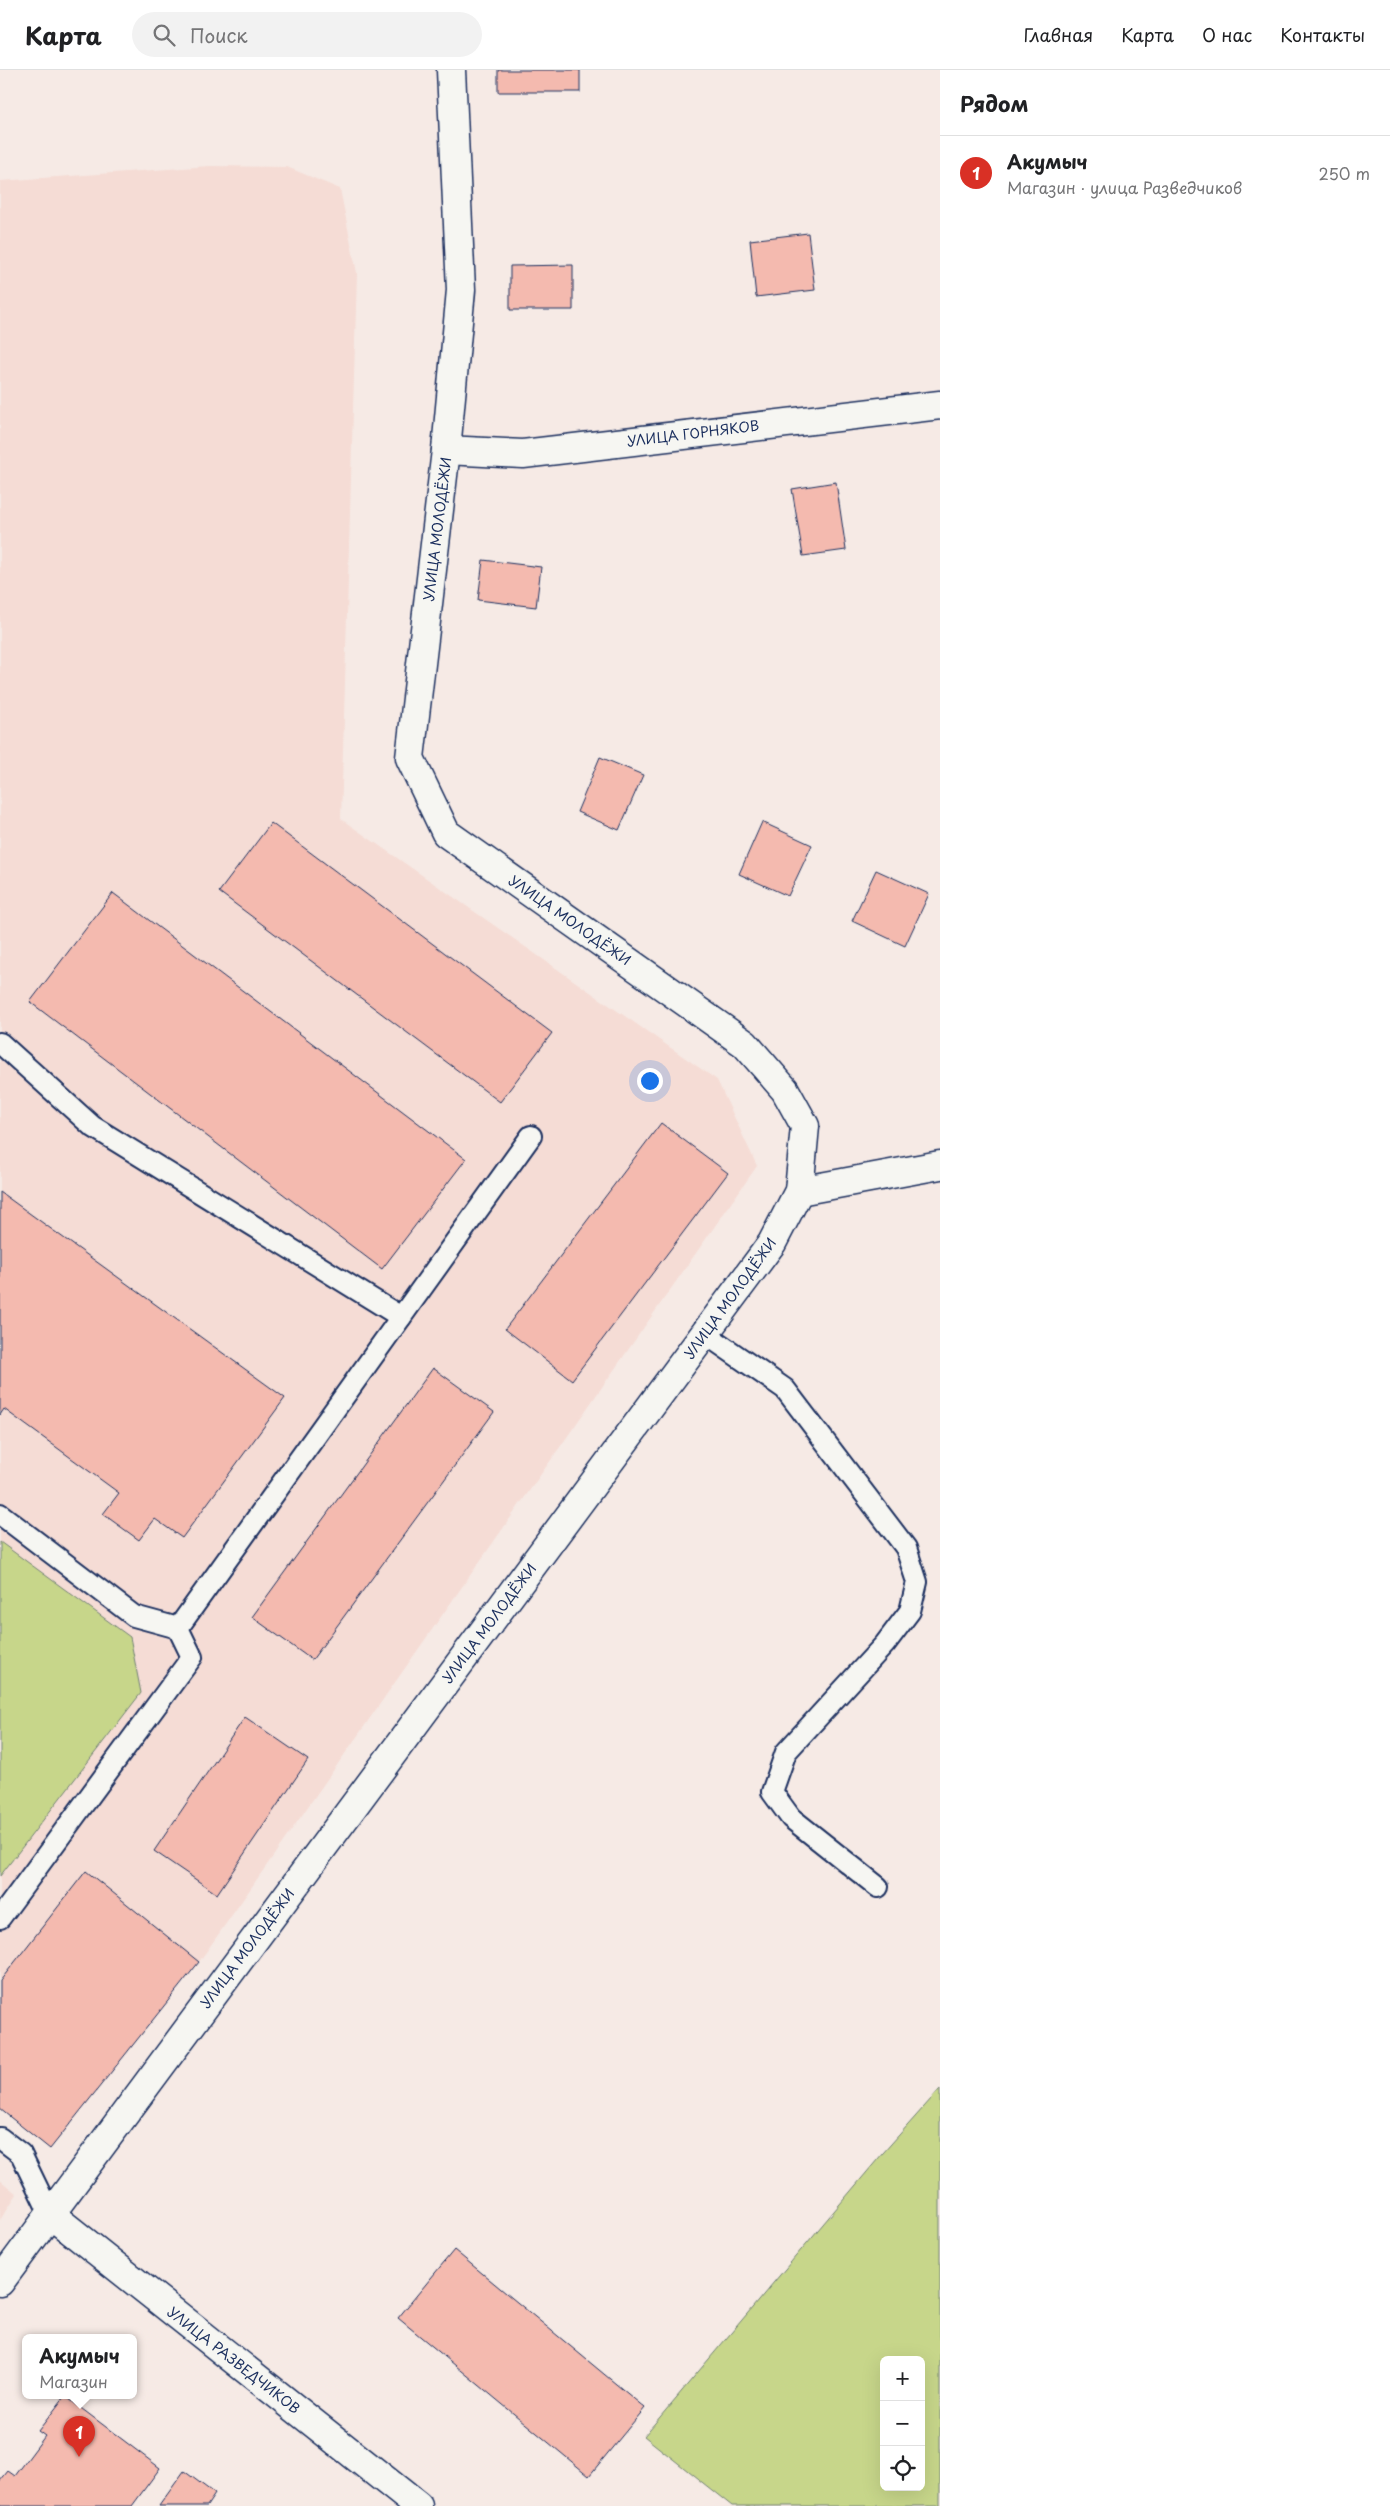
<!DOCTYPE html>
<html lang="ru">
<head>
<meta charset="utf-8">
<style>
	:root { --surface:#fff; --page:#f2f2f2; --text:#202124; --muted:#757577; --line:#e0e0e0; --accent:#d93025 }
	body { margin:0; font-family:"Playpen Sans",sans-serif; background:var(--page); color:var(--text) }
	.controls { position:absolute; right:15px; bottom:15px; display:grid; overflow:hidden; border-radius:8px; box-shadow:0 5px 20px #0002 }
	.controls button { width:45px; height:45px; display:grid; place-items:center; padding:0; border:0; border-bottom:1px solid var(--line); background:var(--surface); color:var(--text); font:25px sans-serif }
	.you { position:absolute; left:649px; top:1010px; width:18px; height:18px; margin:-12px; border:4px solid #fff; border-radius:50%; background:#1a73e8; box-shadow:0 0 0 8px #1a73e833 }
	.badge { display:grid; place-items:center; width:32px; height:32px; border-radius:50%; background:var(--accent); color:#fff; font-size:16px; font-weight:700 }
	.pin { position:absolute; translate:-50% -41px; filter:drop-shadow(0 1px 2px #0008) }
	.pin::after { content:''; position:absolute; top:26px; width:18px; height:15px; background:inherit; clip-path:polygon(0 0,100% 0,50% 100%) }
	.popup { position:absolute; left:22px; top:2264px; width:115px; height:65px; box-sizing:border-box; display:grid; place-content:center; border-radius:8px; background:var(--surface); filter:drop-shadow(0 1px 4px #0005); font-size:16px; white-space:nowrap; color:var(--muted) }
	.popup b { font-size:19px; color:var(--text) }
	.popup::after { content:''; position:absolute; left:50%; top:100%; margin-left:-10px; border:10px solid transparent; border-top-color:var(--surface) }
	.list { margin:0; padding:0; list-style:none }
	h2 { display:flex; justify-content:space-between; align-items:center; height:65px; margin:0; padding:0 20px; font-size:21px }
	h2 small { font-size:16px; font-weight:400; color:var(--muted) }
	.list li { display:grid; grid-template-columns:32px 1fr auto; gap:15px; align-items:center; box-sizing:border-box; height:75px; padding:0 20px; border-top:1px solid var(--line) }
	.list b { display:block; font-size:19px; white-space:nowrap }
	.list p { margin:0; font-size:16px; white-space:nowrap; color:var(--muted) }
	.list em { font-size:16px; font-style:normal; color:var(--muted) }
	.icon { flex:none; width:28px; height:28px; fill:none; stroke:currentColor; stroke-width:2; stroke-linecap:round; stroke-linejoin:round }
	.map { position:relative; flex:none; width:940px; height:2436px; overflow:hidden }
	header { display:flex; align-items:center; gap:30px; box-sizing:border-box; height:70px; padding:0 25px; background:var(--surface); border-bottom:1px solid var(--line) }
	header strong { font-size:24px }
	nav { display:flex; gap:28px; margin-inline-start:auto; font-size:18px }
	.search { width:350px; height:45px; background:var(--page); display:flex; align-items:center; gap:12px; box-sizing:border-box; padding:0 18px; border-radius:28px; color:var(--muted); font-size:19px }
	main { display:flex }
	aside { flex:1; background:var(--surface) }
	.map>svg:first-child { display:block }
	.built { fill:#f5dcd5 }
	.green { fill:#c7d68a; stroke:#718274; fill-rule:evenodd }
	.building { fill:#f4baaf; stroke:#1b2f5e }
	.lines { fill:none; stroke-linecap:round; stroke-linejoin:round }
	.lane-casing { stroke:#1b2f5e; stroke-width:24 }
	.street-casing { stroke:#1b2f5e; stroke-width:31 }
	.secondary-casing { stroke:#1b2f5e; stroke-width:31 }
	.lane { stroke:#f6f6f2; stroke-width:20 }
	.street { stroke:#f6f6f2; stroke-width:28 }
	.secondary { stroke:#f6f6f2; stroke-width:28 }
	.labels { text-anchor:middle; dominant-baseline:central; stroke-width:4; stroke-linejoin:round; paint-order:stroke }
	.street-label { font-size:14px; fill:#1b2f5e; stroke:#f6f6f2 }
</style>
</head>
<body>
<header>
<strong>Карта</strong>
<div class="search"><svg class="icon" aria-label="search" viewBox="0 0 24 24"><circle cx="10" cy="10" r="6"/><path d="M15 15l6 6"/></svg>Поиск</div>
<nav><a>Главная</a><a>Карта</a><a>О нас</a><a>Контакты</a></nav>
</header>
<main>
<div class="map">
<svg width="940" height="2436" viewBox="0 0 940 2436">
	<rect width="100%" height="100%" fill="#f6eae5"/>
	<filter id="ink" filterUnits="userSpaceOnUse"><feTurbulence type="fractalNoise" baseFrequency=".02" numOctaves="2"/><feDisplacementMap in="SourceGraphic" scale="10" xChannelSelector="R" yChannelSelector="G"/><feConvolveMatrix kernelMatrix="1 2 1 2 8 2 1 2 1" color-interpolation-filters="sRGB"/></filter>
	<g filter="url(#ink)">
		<g class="built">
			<polygon points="210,96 287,97 340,119 357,203 341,749 717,1010 757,1096 199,1892 50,2079 0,2039 0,111"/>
			<polygon points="0,2110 17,2124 0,2150"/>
		</g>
		<g class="green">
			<polygon points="0,1472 130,1567 141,1623 0,1806"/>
			<path d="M 940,2019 L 940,2436 L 732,2436 L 644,2366 L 883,2083 ZM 884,2290 L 921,2290 L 921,2417 L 884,2417 Z"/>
		</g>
		<g class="building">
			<rect x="498" y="0" width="82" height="22"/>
			<polygon points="808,163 815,220 756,227 750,170"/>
			<polygon points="573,195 573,240 510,240 510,196"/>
			<polygon points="836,412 846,480 803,486 792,419"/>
			<polygon points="483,490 541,497 536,537 478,530"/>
			<polygon points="600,687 643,705 619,760 577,742"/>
			<polygon points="762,752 812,775 788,826 739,804"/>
			<polygon points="271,753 552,963 500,1032 219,822"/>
			<polygon points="876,800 929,824 905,876 852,851"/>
			<polygon points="113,823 466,1089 382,1199 30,932"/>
			<polygon points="661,1053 728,1103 572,1310 505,1259"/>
			<polygon points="0,1122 285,1328 182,1468 155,1449 139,1470 103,1444 119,1423 4,1339 0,1345"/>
			<polygon points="433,1298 494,1342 312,1590 252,1547"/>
			<polygon points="245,1647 308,1690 217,1824 154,1781"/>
			<polygon points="86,1801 199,1892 50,2079 0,2039 0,1911"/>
			<polygon points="454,2180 645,2338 589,2406 398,2248"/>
			<polygon points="65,2326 160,2398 132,2436 0,2436 0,2411 8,2401 15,2406 45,2366 38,2361"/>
			<polygon points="184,2401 215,2424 207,2436 159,2436"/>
		</g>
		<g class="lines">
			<g class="lane-casing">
				<g id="lane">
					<polyline points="0,973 92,1056 401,1247"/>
					<polyline points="704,1263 785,1319 906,1478 917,1512 910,1541 885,1574 786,1682 772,1722 791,1748 878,1817"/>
					<polyline points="0,1444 134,1546 178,1558"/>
					<polyline points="0,1848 192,1587 178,1558 531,1066"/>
					<polyline points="0,2068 21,2084 50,2144"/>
				</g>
			</g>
			<g class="street-casing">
				<g id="street">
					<polyline points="446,380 523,384 940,335"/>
					<polyline points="799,1121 940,1095"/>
				</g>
			</g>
			<g class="secondary-casing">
				<g id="secondary">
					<polyline points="50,2144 418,2436"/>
					<polyline points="0,2212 772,1173 799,1121 805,1056 785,1020 745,974 446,763 410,688 446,380 461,220 451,0"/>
				</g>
			</g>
			<use href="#lane" class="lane"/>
			<use href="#street" class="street"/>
			<use href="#secondary" class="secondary"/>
		</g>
	</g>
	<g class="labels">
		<g class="street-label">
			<text transform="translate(693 363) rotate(-7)">УЛИЦА ГОРНЯКОВ</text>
			<text transform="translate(437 459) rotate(-83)">УЛИЦА МОЛОДЁЖИ</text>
			<text transform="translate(570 850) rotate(35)">УЛИЦА МОЛОДЁЖИ</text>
			<text transform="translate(730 1228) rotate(-54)">УЛИЦА МОЛОДЁЖИ</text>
			<text transform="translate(489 1553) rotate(-53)">УЛИЦА МОЛОДЁЖИ</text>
			<text transform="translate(247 1878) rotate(-53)">УЛИЦА МОЛОДЁЖИ</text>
			<text transform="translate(234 2290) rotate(38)">УЛИЦА РАЗВЕДЧИКОВ</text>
		</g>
	</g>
</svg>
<div class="controls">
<button>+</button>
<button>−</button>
<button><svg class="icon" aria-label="locate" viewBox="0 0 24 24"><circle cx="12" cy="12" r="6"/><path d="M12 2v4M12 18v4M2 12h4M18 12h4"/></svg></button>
</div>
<div class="you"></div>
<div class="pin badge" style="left:79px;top:2387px">1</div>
<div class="popup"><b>Акумыч</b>Магазин</div>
</div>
<aside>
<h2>Рядом<small></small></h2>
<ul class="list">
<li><span class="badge">1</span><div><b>Акумыч</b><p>Магазин · улица Разведчиков</p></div><em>250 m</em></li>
</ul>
</aside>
</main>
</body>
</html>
